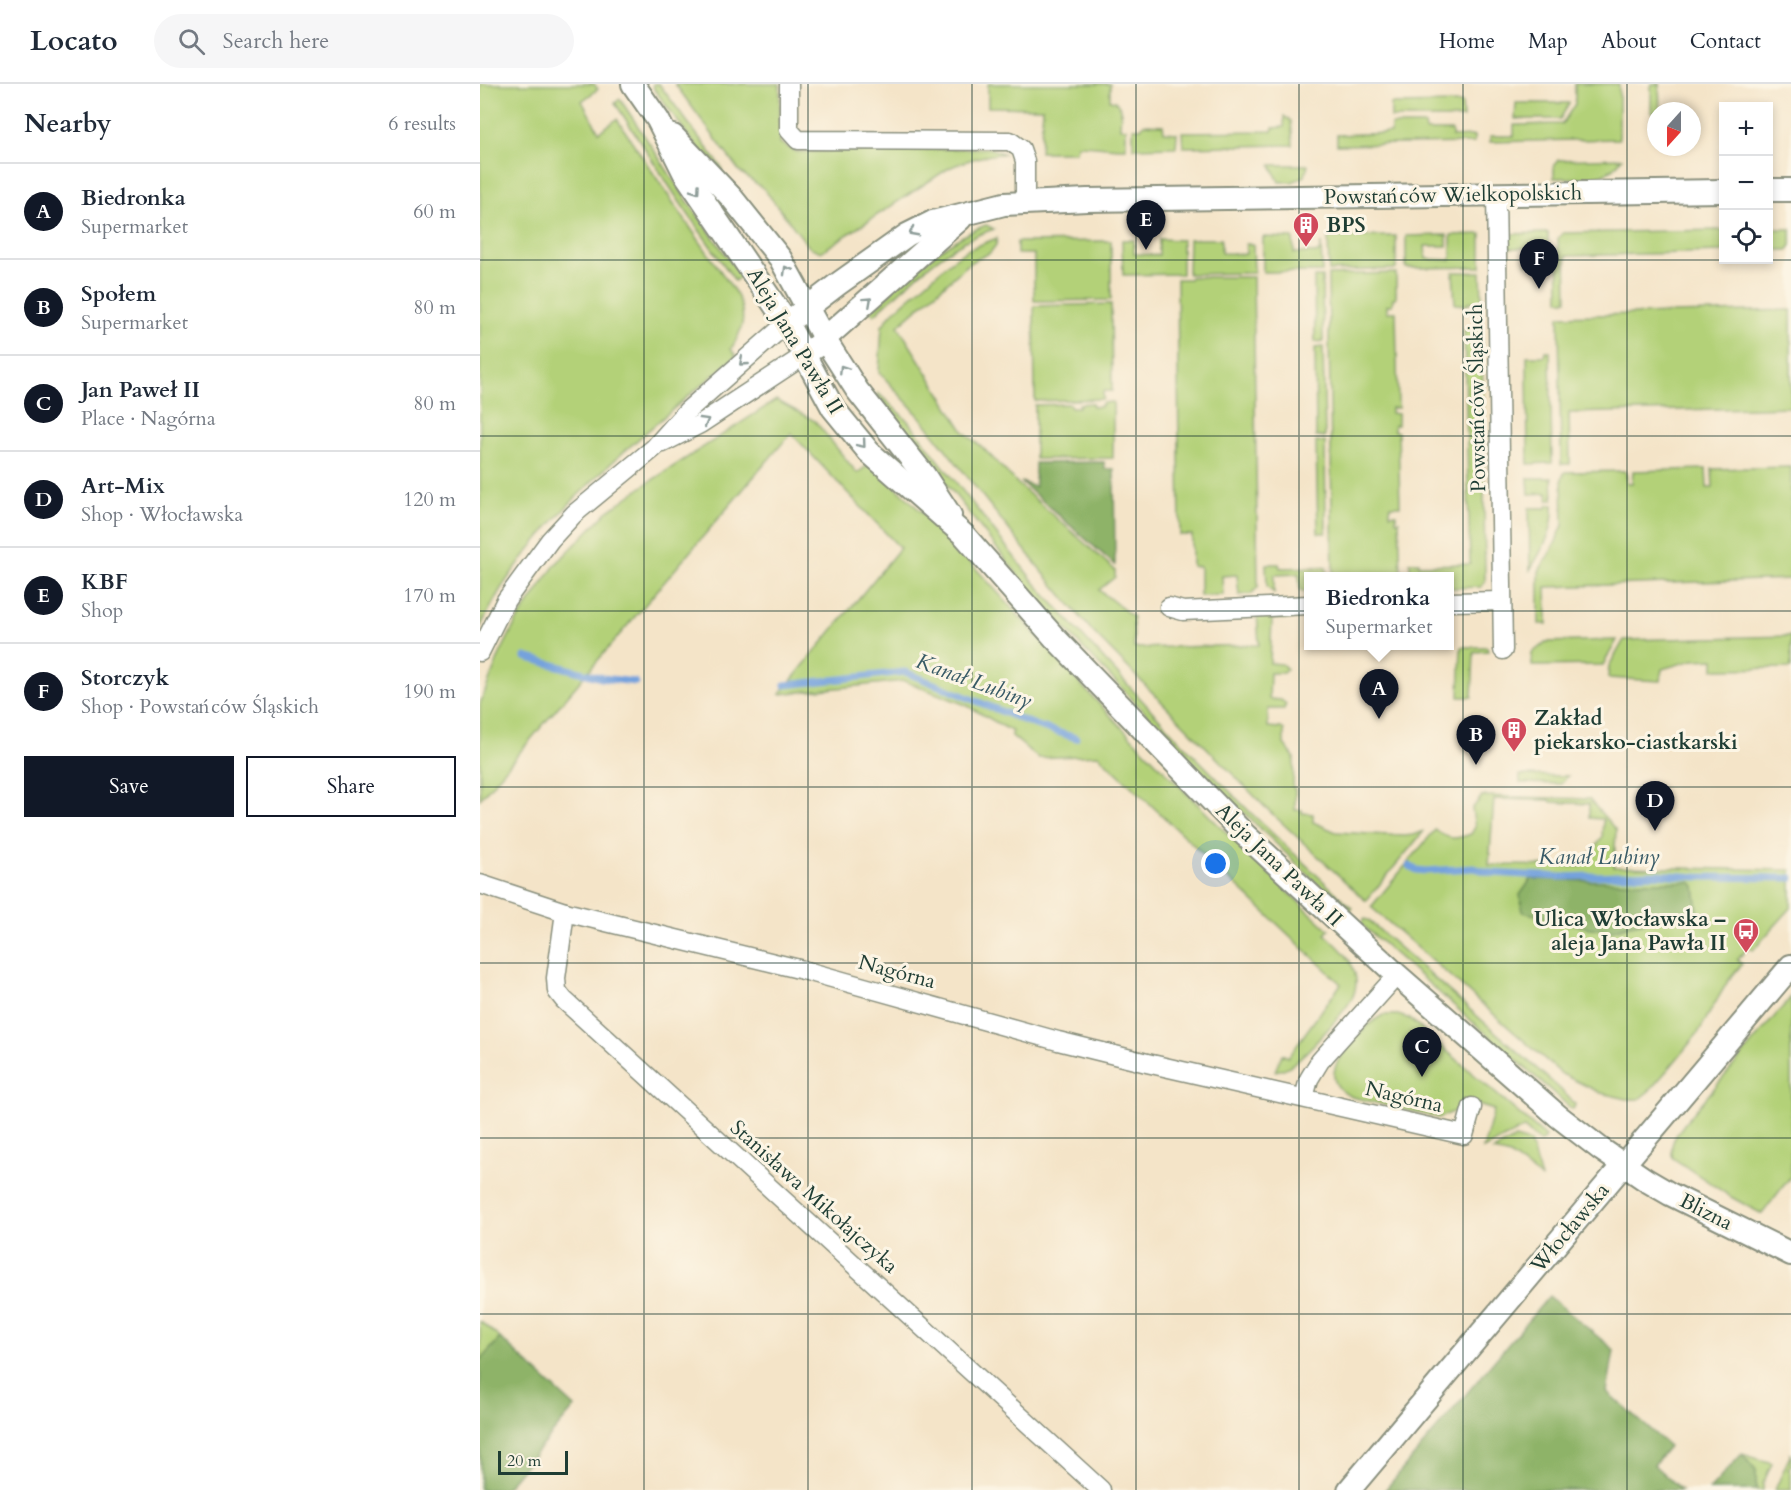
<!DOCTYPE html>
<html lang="en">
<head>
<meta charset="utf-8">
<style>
	:root { --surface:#fff; --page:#f6f6f7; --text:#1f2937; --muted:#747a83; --line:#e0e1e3; --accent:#111827 }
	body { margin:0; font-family:Cardo,serif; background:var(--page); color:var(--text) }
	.controls { position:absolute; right:18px; top:18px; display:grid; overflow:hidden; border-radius:0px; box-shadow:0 3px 9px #0003 }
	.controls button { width:54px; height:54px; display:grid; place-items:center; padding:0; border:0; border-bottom:2px solid var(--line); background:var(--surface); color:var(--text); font:30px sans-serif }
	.compass { position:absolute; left:1167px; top:18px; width:54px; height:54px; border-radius:50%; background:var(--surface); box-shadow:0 3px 9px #0003; rotate:201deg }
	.scale { position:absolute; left:18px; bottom:15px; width:70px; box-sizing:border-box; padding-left:6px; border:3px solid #1f3d34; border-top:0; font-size:16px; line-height:21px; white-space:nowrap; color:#1f3d34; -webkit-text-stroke:4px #fcf5e5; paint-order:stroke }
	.you { position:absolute; left:736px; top:780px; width:21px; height:21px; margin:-15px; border:4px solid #fff; border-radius:50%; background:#1a73e8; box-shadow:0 0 0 9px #1a73e833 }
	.badge { display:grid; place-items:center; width:39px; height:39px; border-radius:50%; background:var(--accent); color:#fff; font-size:20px; font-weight:700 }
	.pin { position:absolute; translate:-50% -50px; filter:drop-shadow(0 2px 3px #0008) }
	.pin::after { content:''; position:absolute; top:32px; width:21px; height:18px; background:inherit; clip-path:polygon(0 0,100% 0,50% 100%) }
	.popup { position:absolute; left:824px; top:488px; width:150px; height:78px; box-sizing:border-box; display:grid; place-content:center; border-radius:0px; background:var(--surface); filter:drop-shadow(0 2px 4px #0005); font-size:20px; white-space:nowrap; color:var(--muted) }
	.popup b { font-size:22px; color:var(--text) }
	.popup::after { content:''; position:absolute; left:50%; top:100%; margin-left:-12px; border:12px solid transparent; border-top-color:var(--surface) }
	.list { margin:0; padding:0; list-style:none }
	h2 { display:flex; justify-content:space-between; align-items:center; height:78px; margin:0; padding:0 24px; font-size:26px }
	h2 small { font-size:20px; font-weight:400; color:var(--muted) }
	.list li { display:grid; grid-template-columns:39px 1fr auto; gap:18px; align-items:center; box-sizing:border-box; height:96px; padding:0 24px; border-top:2px solid var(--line) }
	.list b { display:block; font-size:22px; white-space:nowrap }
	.list p { margin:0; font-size:20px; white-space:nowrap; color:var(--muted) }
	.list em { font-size:20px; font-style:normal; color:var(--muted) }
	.actions { display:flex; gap:12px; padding:18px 24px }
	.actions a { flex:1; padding:14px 0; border:2px solid var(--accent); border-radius:0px; text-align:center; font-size:21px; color:var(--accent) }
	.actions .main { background:var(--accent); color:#fff }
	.icon { flex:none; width:33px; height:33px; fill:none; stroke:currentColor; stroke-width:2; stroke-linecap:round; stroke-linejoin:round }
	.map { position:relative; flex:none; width:1311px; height:1406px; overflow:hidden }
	header { display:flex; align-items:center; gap:36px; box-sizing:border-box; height:84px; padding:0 30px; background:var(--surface); border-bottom:2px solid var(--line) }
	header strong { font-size:28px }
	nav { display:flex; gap:33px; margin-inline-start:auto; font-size:21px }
	.search { width:420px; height:54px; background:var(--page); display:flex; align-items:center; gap:15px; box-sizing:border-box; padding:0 21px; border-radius:33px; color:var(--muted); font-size:22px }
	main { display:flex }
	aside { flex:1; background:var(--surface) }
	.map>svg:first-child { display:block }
	.green { fill:#b3d178; stroke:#698756; stroke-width:1.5; fill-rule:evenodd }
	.forest { fill:#8eb368; stroke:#56784e; stroke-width:1.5 }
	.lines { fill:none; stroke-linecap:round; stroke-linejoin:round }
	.stream { stroke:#74a2dd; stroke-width:7 }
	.minor-casing { stroke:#8a907e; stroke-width:21 }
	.tertiary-casing { stroke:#8a907e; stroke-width:26 }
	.minor { stroke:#fff; stroke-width:18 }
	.tertiary { stroke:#fff; stroke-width:22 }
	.oneway { stroke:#8f9e9a }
	.grid { fill:none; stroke:#1f3d34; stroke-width:1.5; stroke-opacity:0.55 }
	.labels { text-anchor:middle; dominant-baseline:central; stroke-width:6; stroke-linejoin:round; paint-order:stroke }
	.street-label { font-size:21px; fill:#1f3d34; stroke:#fcf5e5 }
	.poi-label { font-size:21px; font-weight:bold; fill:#1f3d34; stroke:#fcf5e5; text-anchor:start }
	.water-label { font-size:22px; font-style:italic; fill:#395b67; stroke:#fcf5e5 }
</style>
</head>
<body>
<header>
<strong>Locato</strong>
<div class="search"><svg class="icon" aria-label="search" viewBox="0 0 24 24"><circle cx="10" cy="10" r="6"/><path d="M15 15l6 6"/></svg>Search here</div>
<nav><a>Home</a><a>Map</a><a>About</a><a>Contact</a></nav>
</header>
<main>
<aside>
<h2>Nearby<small>6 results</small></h2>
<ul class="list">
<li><span class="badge">A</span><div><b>Biedronka</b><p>Supermarket</p></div><em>60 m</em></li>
<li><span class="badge">B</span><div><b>Społem</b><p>Supermarket</p></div><em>80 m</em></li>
<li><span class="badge">C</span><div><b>Jan Paweł II</b><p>Place · Nagórna</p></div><em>80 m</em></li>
<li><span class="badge">D</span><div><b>Art-Mix</b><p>Shop · Włocławska</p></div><em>120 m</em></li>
<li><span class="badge">E</span><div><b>KBF</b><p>Shop</p></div><em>170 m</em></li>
<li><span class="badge">F</span><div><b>Storczyk</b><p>Shop · Powstańców Śląskich</p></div><em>190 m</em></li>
</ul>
<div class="actions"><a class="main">Save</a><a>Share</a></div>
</aside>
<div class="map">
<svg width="1311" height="1406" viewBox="0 0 1311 1406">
	<rect width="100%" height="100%" fill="#fcf5e5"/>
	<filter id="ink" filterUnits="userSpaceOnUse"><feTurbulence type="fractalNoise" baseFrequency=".0167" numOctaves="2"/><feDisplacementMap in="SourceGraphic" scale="12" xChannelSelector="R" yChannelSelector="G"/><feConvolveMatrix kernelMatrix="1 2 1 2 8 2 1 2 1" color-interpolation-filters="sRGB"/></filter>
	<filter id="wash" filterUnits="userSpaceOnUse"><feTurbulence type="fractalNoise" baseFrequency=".008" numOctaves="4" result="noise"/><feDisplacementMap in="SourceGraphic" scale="24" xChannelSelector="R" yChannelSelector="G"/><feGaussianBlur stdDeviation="1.35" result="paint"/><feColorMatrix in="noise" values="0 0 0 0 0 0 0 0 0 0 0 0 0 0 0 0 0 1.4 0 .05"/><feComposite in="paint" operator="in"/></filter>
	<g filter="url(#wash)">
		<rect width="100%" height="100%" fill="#f4e4c8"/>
		<g class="green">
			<path d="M 0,0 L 114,0 L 118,5 L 102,17 L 119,48 L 137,35 L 196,123 L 257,211 C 267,232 263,246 251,265 L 256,272 C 173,343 83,411 22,503 C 14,516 7,530 0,544 Z"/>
			<polygon points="173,0 179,0 242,84 242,86 240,87 227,77 174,5"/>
			<path d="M 195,0 L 300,0 L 300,59 L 317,68 L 509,64 L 525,70 C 505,70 487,76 469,84 L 341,168 L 329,163 L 284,105 L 260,88 Z"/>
			<path d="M 508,0 L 630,0 L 630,16 L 635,17 L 641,24 L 640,44 L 646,44 L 646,64 C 629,64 614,61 597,61 L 596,68 L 560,68 L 563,24 L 508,23 Z"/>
			<polygon points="1095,0 1139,0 1139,55 1010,58 1010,52 1034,52 1034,41 1082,40 1095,20"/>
			<polygon points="1171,0 1179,0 1180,27 1176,27 1176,31 1171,28"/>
			<polygon points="140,15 206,115 261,192 255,197 201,120 135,19"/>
			<polygon points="982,19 983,34 911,34 911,20"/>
			<polygon points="1036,19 1089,19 1089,20 1080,35 1035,35"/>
			<polygon points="804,32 811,37 813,61 703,63 702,48 792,47 793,44 804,43"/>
			<polygon points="664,40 683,41 684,48 697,49 696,63 653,64 653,44 661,44"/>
			<polygon points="911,41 945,41 946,47 972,47 972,53 994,52 994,59 857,61 857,51 911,49"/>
			<path d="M 1142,74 C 1127,99 1099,93 1074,94 L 1074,83 L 1078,76 Z"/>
			<polygon points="791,81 828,81 825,92 812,98 799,98"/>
			<path d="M 506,141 L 514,145 C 466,159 430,199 394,231 L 390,227 C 426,195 460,159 506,141 Z"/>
			<polygon points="1289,145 1311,145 1311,161 1308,166 1289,166"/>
			<polygon points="1243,146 1243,168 1086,172 1087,216 1079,216 1078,154 1083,149"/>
			<polygon points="1068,149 1068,179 1047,180 1046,164 1028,164 1028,150"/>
			<polygon points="1001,150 1001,183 926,184 926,152 967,151 967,162 945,162 946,175 971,176 971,151"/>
			<polygon points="916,152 916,185 849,187 848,153"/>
			<polygon points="783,153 813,154 814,169 839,169 841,159 842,188 783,188"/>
			<polygon points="517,154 516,161 510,169 491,178 418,242 484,348 504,365 538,400 635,486 635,493 619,506 653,533 654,564 779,561 777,529 808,530 810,535 792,535 790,579 802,580 807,585 803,589 790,589 789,615 801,616 806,620 804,625 788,625 788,643 801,644 804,646 804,660 814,673 813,704 815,705 815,726 822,726 822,729 833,730 833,738 856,748 924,752 934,751 944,747 886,817 785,723 613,548 560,485 441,334 399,288 402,242 411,230 470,178 487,166"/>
			<polygon points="679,155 702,156 702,190 643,191 642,156 654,156 654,170 679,171"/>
			<polygon points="709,155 741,155 741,169 766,170 766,160 773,160 774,189 708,190"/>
			<polygon points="631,157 631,216 554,217 554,170 537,170 537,158"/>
			<polygon points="973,188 1001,188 1002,218 988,218 988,221 975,220"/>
			<polygon points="916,189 916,214 913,214 912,221 907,221 907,228 916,228 918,324 911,324 911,329 918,330 918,341 914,341 914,347 918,348 920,422 910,422 910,430 916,430 916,437 919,437 921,492 853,492 848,191"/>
			<polygon points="710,193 773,193 778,503 771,510 759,511 757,491 742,492 743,511 720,512 720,483 712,482 712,451 700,451 697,195 710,195"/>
			<polygon points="834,193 842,193 843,257 835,258"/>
			<polygon points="631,220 632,307 623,307 623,315 555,317 554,222"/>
			<polygon points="1311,226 1311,323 1089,329 1090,380 1081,380 1079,232"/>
			<polygon points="1002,237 1005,498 1001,503 970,504 970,492 930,492 930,478 939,478 939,481 990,480 984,246 993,246"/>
			<polygon points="843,263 845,353 836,353 835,264"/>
			<polygon points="1065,267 1070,267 1072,379 1048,380 1047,272 1064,272"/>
			<polygon points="398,309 428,337 554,498 608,558 698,655 772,730 872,824 868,829 728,694 602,563 547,503 397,311"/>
			<path d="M 296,316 L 335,337 L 377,389 L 390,380 C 469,448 535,530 606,606 C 685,689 765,769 849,846 L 845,850 C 859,863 874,875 876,896 C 876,902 875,909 872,914 C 864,929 830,966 816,977 C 810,983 803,986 795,987 L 802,970 L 808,973 L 861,900 L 618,671 L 558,674 L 531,651 L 533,648 L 486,621 L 424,597 L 300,610 L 420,464 L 311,349 L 0,715 L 0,620 L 20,570 L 36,538 L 75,481 L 127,428 L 166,400 Z"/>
			<polygon points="633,318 633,374 555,375 555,321 590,320 590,323 599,323 599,320 612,319 613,323 622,322 622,319"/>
			<polygon points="845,358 846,449 838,449 836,358"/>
			<polygon points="1311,383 1311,495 1066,503 1067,540 1059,540 1059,487 1074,462 1083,441 1082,394 1085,388 1146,387 1147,399 1152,399 1153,387 1226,385 1227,404 1233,404 1232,385"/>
			<polygon points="1048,394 1072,394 1073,416 1068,416 1067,409 1049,410"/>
			<path d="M 1068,421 L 1073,421 C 1074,449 1063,463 1050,486 L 1049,424 L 1067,424 Z"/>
			<polygon points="786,480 799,480 800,484 846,483 847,492 828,492 828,507 820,507 819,490 794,491 794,509 787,502"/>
			<polygon points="1311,552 1311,584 1234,585 1234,575 1213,576 1182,585 1180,597 1128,594 1129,582 1144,556"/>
			<polygon points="1137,556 1123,581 1052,582 1052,569 1066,558"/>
			<polygon points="981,563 1007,563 1008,567 994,568 992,613 979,613"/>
			<polygon points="1040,691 1088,692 1081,700 1040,699"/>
			<path d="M 1002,712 L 1109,715 L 1136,746 L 1134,783 L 1311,786 L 1311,824 L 1273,866 L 1269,863 L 1257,876 L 1262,880 L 1248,897 L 1218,949 L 1191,982 L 1169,1007 L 1159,1015 L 1147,1015 L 1121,1009 L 1082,990 L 891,823 L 955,746 C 970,756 974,756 991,750 L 995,743 L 992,725 ZM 1014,715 L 1070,716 L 1071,718 L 1109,720 L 1109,734 L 1123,735 L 1122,754 L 1101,782 L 1009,781 Z"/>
			<polygon points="884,835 888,836 1079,1004 1095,1020 1094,1024 1092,1025 881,840"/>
			<path d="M 1311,913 L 1311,1092 L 1282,1130 L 1251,1113 L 1193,1074 C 1188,1060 1197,1050 1205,1039 Z"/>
			<path d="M 903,931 L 918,931 L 930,935 L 1066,1053 L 1060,1058 L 1044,1044 L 1003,1065 L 1014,1026 L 982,1016 L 975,1027 L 959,1034 L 872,1013 C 840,998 857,974 874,956 C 883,946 891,937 903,931 Z"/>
			<polygon points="1035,1054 1050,1058 1061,1094 1030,1071 1013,1067"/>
			<polygon points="0,1237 20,1254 0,1277"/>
			<polygon points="1311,1369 1311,1382 1308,1385 1311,1388 1311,1406 1295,1406"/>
			<polygon points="1262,1370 1292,1379 1283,1400 1283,1406 1276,1406 1276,1387"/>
		</g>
		<g class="forest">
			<polygon points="624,378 625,385 634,385 635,481 541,398 555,403 555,379"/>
			<polygon points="1051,795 1148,798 1210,798 1215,802 1218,828 1149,841 1130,847 1105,843 1043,828 1040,811"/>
			<polygon points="1069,1212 1134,1266 1127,1308 1189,1362 1174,1381 1201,1406 905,1406"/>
			<polygon points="20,1254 95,1323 24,1406 0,1406 0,1277"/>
			<polygon points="1262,1370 1276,1387 1276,1406 1229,1406"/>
		</g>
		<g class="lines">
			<g class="stream">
				<polyline points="45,573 122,594 155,598"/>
				<polyline points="305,601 425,588 555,641 596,654"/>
				<polyline points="929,782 937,786 946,787 994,784 1011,789 1080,793 1177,790 1217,793 1311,794"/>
			</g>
		</g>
	</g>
	<g filter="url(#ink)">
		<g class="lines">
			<g class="minor-casing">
				<g id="minor">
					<polyline points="309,0 309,46 318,56 530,57 541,65 545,77 545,118"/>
					<polyline points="1016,110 1023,566"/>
					<polyline points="183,359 220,340 325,271"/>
					<polyline points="970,518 1022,517"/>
					<polyline points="689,523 703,527 828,521"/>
					<polyline points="0,568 26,516 70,456 94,430 174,364 207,327 307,239"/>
					<polyline points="0,800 85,828 323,886 578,957 667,979 984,1051 992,1023"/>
					<polyline points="85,828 76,894 77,907 84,916 621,1406"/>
					<polyline points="824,1014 829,995 840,977 917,891"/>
				</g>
			</g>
			<g class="tertiary-casing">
				<g id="tertiary">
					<polyline points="153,0 178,36 204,88 307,239 353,324 389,368 484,451 574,553 764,750 917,891 1078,1032 1122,1066 1166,1096 1190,1110 1311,1170"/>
					<polyline points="193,52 252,114 300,174 345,256 377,306 444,391 470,431"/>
					<polyline points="1288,106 1311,106"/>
					<polyline points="307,239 358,200 427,151 453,138 524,120 607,116 1244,107"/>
					<polyline points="334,264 480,135"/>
					<polyline points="869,1406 1311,882"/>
				</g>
			</g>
			<use href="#minor" class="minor"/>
			<use href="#tertiary" class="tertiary"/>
		</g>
		<defs><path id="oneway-chevron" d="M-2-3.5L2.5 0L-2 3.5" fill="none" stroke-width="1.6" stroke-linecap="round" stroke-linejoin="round" transform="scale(1.5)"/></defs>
		<g class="oneway">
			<use href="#oneway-chevron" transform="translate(216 106) rotate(55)"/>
			<use href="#oneway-chevron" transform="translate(433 148) rotate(152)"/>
			<use href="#oneway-chevron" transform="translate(307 186) rotate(-120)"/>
			<use href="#oneway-chevron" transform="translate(388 217) rotate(-42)"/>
			<use href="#oneway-chevron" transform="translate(263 278) rotate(139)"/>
			<use href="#oneway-chevron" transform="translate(363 285) rotate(-123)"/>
			<use href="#oneway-chevron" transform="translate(225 337) rotate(-31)"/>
			<use href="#oneway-chevron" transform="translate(382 360) rotate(50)"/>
		</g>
	</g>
	<path class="grid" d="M 164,0 L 164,1406M 328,0 L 328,1406M 492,0 L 492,1406M 656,0 L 656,1406M 819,0 L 819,1406M 983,0 L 983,1406M 1147,0 L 1147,1406M 0,176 L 1311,176M 0,352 L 1311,352M 0,527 L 1311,527M 0,703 L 1311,703M 0,879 L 1311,879M 0,1054 L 1311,1054M 0,1230 L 1311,1230"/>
	<defs>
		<g id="building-pin" transform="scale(1.35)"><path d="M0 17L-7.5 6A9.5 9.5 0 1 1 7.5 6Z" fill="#d1495b" stroke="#fcf5e5"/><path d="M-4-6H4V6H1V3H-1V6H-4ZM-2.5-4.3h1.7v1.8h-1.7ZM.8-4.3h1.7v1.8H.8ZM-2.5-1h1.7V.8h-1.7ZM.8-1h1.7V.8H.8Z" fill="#fff"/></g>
		<g id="bus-pin" transform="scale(1.35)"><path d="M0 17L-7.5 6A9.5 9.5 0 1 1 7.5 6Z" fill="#d1495b" stroke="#fcf5e5"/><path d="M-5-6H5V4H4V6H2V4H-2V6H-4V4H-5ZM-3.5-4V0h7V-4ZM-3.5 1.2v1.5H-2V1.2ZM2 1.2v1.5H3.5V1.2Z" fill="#fff"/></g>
	</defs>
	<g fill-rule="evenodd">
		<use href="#building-pin" x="826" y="141"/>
		<use href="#building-pin" x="1034" y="646"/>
		<use href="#bus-pin" x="1266" y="847"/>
	</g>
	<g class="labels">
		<g class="street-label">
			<text transform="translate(973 111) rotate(-1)">Powstańców Wielkopolskich</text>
			<text transform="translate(315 257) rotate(59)">Aleja Jana Pawła II</text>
			<text transform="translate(997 314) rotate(-91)">Powstańców Śląskich</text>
			<text transform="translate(799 781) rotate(44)">Aleja Jana Pawła II</text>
			<text transform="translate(417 888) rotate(15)">Nagórna</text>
			<text transform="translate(924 1013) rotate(13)">Nagórna</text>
			<text transform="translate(334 1113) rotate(42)">Stanisława Mikołajczyka</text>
			<text transform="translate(1226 1128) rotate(27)">Blizna</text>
			<text transform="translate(1090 1144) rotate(-50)">Włocławska</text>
		</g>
		<g class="poi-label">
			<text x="846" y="141">BPS</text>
			<text x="1054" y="634">Zakład<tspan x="1054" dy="24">piekarsko-ciastkarski</tspan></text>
			<text x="1246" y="835" text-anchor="end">Ulica Włocławska –<tspan x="1246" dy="24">aleja Jana Pawła II</tspan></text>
		</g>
		<g class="water-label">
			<text transform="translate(494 597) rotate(20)">Kanał Lubiny</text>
			<text x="1119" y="773">Kanał Lubiny</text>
		</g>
	</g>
</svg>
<div class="controls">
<button>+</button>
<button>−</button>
<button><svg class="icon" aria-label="locate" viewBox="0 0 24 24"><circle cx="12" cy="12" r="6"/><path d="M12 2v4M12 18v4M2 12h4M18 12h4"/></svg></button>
</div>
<svg class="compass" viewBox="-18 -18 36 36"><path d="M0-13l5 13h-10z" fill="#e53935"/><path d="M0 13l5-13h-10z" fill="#747a83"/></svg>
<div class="scale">20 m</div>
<div class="you"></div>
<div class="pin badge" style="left:899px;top:635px">A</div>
<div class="popup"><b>Biedronka</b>Supermarket</div>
<div class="pin badge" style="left:996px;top:681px">B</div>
<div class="pin badge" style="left:942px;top:993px">C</div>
<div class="pin badge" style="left:1175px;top:747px">D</div>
<div class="pin badge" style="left:666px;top:166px">E</div>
<div class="pin badge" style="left:1059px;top:205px">F</div>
</div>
</main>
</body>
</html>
